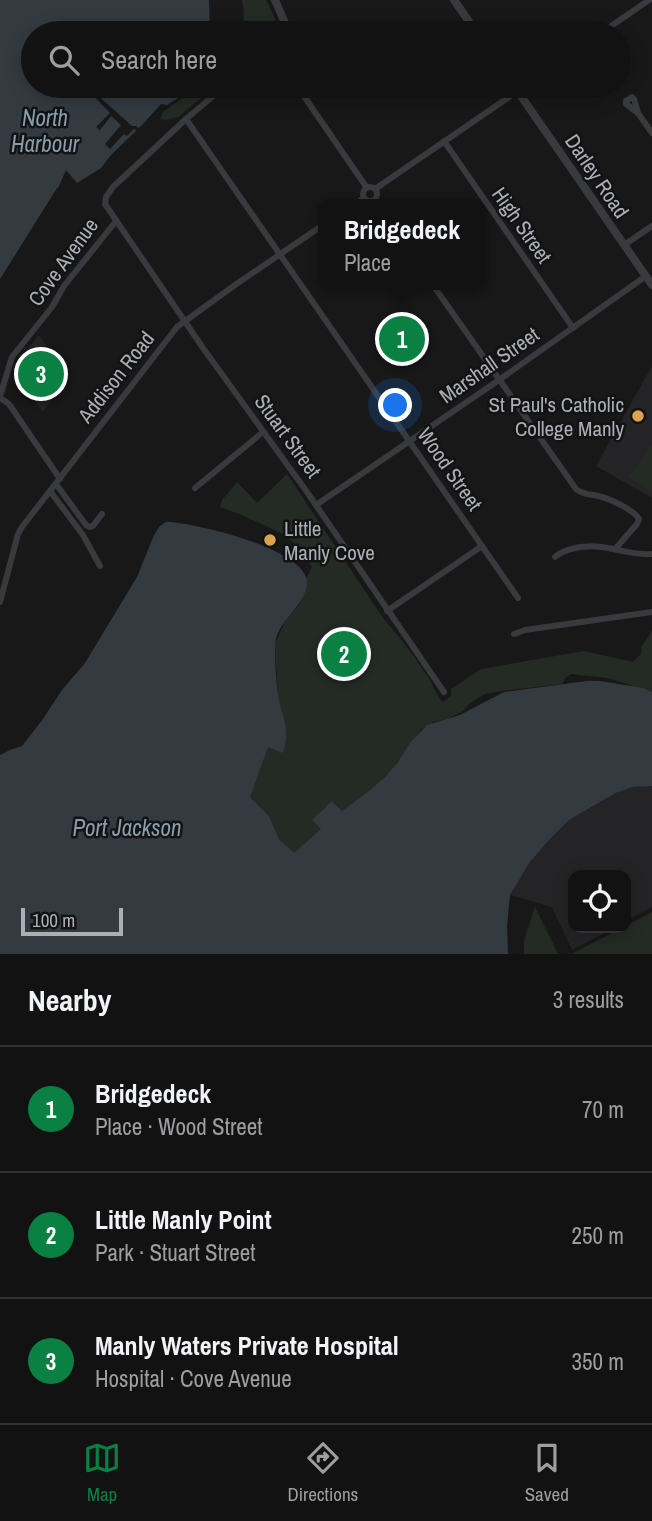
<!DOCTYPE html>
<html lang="en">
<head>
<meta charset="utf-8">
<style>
	:root { --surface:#121213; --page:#1f2021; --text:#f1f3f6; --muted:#9c9ea0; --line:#313233; --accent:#0b8043 }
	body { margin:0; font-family:"Archivo Narrow",sans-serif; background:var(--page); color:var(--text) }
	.controls { position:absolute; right:21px; bottom:21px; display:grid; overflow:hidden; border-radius:14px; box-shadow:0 4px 18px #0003 }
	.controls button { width:63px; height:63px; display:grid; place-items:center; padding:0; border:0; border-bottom:2px solid var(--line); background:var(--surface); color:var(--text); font:35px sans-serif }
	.scale { position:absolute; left:21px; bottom:18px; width:102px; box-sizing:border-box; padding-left:7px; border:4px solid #abb0b7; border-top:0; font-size:19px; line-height:24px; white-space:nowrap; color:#abb0b7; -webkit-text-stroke:5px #131314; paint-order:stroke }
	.you { position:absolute; left:396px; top:406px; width:24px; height:24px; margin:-18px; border:5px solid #fff; border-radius:50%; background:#1a73e8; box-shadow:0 0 0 10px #1a73e833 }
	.badge { display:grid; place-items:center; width:46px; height:46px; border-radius:50%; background:var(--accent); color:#fff; font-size:23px; font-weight:700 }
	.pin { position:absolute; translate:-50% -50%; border:4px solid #fff; box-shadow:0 2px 7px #0006 }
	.popup { position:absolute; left:318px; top:199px; width:168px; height:91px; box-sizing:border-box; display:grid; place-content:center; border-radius:14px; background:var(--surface); filter:drop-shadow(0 2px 5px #0005); font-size:23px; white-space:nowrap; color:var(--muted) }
	.popup b { font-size:26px; color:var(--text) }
	.popup::after { content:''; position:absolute; left:50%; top:100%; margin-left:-14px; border:14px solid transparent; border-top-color:var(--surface) }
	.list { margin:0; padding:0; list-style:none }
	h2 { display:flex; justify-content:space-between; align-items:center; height:91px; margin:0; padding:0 28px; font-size:30px }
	h2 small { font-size:23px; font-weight:400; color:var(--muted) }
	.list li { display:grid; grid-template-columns:46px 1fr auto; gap:21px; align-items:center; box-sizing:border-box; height:126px; padding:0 28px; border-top:2px solid var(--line) }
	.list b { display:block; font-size:26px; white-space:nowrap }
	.list p { margin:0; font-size:23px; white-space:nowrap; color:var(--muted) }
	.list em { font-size:23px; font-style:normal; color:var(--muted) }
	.icon { flex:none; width:38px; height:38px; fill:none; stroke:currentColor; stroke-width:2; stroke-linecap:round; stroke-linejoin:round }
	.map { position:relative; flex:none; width:652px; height:954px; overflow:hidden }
	.search { position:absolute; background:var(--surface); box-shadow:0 4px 18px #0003; left:21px; right:21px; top:21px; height:77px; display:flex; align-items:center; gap:18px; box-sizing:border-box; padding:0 24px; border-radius:38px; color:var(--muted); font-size:26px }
	.sheet { height:469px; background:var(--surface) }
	nav { display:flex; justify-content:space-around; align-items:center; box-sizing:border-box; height:98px; border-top:2px solid var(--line); background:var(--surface); font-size:19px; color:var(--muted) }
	nav a { display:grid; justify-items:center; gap:4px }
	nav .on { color:var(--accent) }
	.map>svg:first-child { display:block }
	.built { fill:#242426 }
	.green { fill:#242b25 }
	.water { fill:#333b41 }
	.pier { fill:#181819 }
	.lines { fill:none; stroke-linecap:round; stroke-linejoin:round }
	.minor { stroke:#393a3e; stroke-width:6 }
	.tertiary { stroke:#393a3e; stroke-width:8 }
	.poi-dot { fill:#dca34d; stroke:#131314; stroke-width:2.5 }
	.labels { text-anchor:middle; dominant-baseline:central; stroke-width:5; stroke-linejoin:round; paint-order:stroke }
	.street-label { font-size:21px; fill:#abb0b7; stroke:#131314 }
	.poi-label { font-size:21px; fill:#abb0b7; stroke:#131314; text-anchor:end }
	.water-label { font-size:23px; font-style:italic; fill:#879eae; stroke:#131314 }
</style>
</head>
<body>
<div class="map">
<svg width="652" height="954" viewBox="0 0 652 954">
	<rect width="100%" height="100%" fill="#181819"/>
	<g class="built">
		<polygon points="39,335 68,379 43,412 13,370 19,359"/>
		<polygon points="652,366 652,498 596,466"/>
		<polygon points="652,786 652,907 626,921 626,875 573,875 573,928 614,928 572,950 552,907 510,895 530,862 553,835 569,820 624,789 632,787"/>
	</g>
	<g class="green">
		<polygon points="242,0 266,0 277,23 272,33 242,33 244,13"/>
		<polygon points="199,86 216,86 178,117 165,120 160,119 163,112"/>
		<polygon points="651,446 652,447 652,493 629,477"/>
		<path d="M 287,474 L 383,618 C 400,637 414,656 428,677 C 433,685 436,695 443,702 L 451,696 L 451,689 L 481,669 L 584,651 L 633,662 L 641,654 L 642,646 L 652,631 L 652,692 L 608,678 L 571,674 L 566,677 L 562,684 L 508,690 L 485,694 L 469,704 L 463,711 L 447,719 L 433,722 L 421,730 L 394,767 L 375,786 L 342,811 L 332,801 L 313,820 L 320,828 L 328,823 L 294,854 L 279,839 L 269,816 L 249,797 L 268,746 L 282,752 L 285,725 L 278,697 L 275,644 L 286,619 L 299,605 L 306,589 L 306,579 L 312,567 L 293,542 L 283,534 L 244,516 L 220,507 L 222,500 L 237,482 L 257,503 Z"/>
		<polygon points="535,907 558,954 524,954 524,940"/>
		<polygon points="652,912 652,954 571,954 622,928 626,928 626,926"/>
	</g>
	<g class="water">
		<polygon points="0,0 209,0 210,33 33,33 33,86 197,86 167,105 161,104 142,125 111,155 101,168 77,183 66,170 58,188 57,188 0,279"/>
		<path d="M 166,522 C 193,522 312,550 307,585 C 303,609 276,621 275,646 C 275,662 276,680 278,695 C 282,717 291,729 283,753 L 268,747 L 250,797 L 269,816 L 279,839 L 294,853 L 321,829 L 312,820 L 326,807 L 326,806 L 332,801 L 342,811 L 370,790 L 385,777 L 398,762 L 410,743 L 427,725 L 460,715 L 504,692 L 587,681 L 600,681 L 643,688 L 652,692 L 652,786 L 632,787 L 616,793 L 569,820 L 549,840 L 530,862 L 510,895 L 507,926 L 508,954 L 0,954 L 0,755 L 10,750 L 22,746 L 43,719 L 62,690 L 85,663 L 137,577 L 154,535 L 160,526 Z"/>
	</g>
	<polygon class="pier" points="93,91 132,126 136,126 141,130 139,132 134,129 127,136 124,134 110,149 105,144 121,125 111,116 100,130 96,127 110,113 91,93"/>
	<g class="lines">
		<g class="minor">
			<polyline points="601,33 649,0"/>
			<polyline points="225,86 186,119 113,187 106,197 105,204 203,348 307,492 444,692"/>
			<polyline points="297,86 367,188"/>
			<polyline points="638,113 634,99 632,97 626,101 626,104 638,113 652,133"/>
			<polyline points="186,119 518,598"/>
			<polyline points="444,141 573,328"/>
			<circle cx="370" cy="194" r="7"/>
			<polyline points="375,189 525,86"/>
			<polyline points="355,204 364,198"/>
			<polyline points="624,245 652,226"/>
			<path d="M 433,285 L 576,489 C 583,495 590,494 598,496 C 609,498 634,510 639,519 L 637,524 L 615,549"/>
			<polyline points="0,396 12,357 52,307 64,286 116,221"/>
			<polyline points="0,398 9,404 60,479"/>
			<polyline points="56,484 86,525 90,527 93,526 102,514"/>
			<polyline points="195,488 263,432"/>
			<polyline points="50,491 83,535 100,566"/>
			<polyline points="316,505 499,380 646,276"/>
			<path d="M 555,557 C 560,552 567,550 575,548 C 604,541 624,556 652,554"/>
			<polyline points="0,602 18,534 22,527 177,327 235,285 323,225"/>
			<polyline points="387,611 482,546"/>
			<polyline points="514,634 525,630 652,612"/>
		</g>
		<g class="tertiary">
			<polyline points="275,0 285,23 283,33"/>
			<polyline points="454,0 477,33"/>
			<polyline points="514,86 652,285"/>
		</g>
	</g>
	<g class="poi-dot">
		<circle cx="638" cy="416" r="7"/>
		<circle cx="270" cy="540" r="7"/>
	</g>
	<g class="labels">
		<g class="street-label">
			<text transform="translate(597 176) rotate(56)">Darley Road</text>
			<text transform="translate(522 225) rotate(55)">High Street</text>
			<text transform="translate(63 262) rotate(-54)">Cove Avenue</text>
			<text transform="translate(489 365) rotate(-35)">Marshall Street</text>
			<text transform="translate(116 377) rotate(-52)">Addison Road</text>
			<text transform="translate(288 436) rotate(54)">Stuart Street</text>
			<text transform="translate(450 469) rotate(55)">Wood Street</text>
		</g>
		<g class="poi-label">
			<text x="624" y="404">St Paul's Catholic<tspan x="624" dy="24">College Manly</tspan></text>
			<text x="284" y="528" text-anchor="start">Little<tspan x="284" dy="24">Manly Cove</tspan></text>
		</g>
		<g class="water-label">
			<text x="45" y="117">North<tspan x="45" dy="26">Harbour</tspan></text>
			<text x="127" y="827">Port Jackson</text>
		</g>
	</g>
</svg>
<div class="controls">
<button><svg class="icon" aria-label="locate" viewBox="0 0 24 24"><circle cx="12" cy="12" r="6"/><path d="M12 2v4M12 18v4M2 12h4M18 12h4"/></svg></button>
</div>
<div class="scale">100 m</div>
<div class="you"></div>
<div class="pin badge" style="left:402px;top:339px">1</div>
<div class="popup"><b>Bridgedeck</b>Place</div>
<div class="pin badge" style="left:344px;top:654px">2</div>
<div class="pin badge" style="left:41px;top:374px">3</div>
<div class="search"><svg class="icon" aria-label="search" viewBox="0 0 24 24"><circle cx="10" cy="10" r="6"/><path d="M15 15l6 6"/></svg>Search here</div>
</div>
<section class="sheet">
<h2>Nearby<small>3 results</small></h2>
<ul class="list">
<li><span class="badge">1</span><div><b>Bridgedeck</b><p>Place · Wood Street</p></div><em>70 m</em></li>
<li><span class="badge">2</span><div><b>Little Manly Point</b><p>Park · Stuart Street</p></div><em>250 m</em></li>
<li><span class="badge">3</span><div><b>Manly Waters Private Hospital</b><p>Hospital · Cove Avenue</p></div><em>350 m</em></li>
</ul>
</section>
<nav>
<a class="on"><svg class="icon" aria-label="map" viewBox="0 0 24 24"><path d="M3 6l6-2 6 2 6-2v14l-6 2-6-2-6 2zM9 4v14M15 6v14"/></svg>Map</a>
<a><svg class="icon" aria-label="directions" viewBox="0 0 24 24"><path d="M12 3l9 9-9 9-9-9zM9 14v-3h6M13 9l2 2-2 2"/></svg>Directions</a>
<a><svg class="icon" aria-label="saved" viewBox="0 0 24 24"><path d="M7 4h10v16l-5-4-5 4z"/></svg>Saved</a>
</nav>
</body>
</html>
